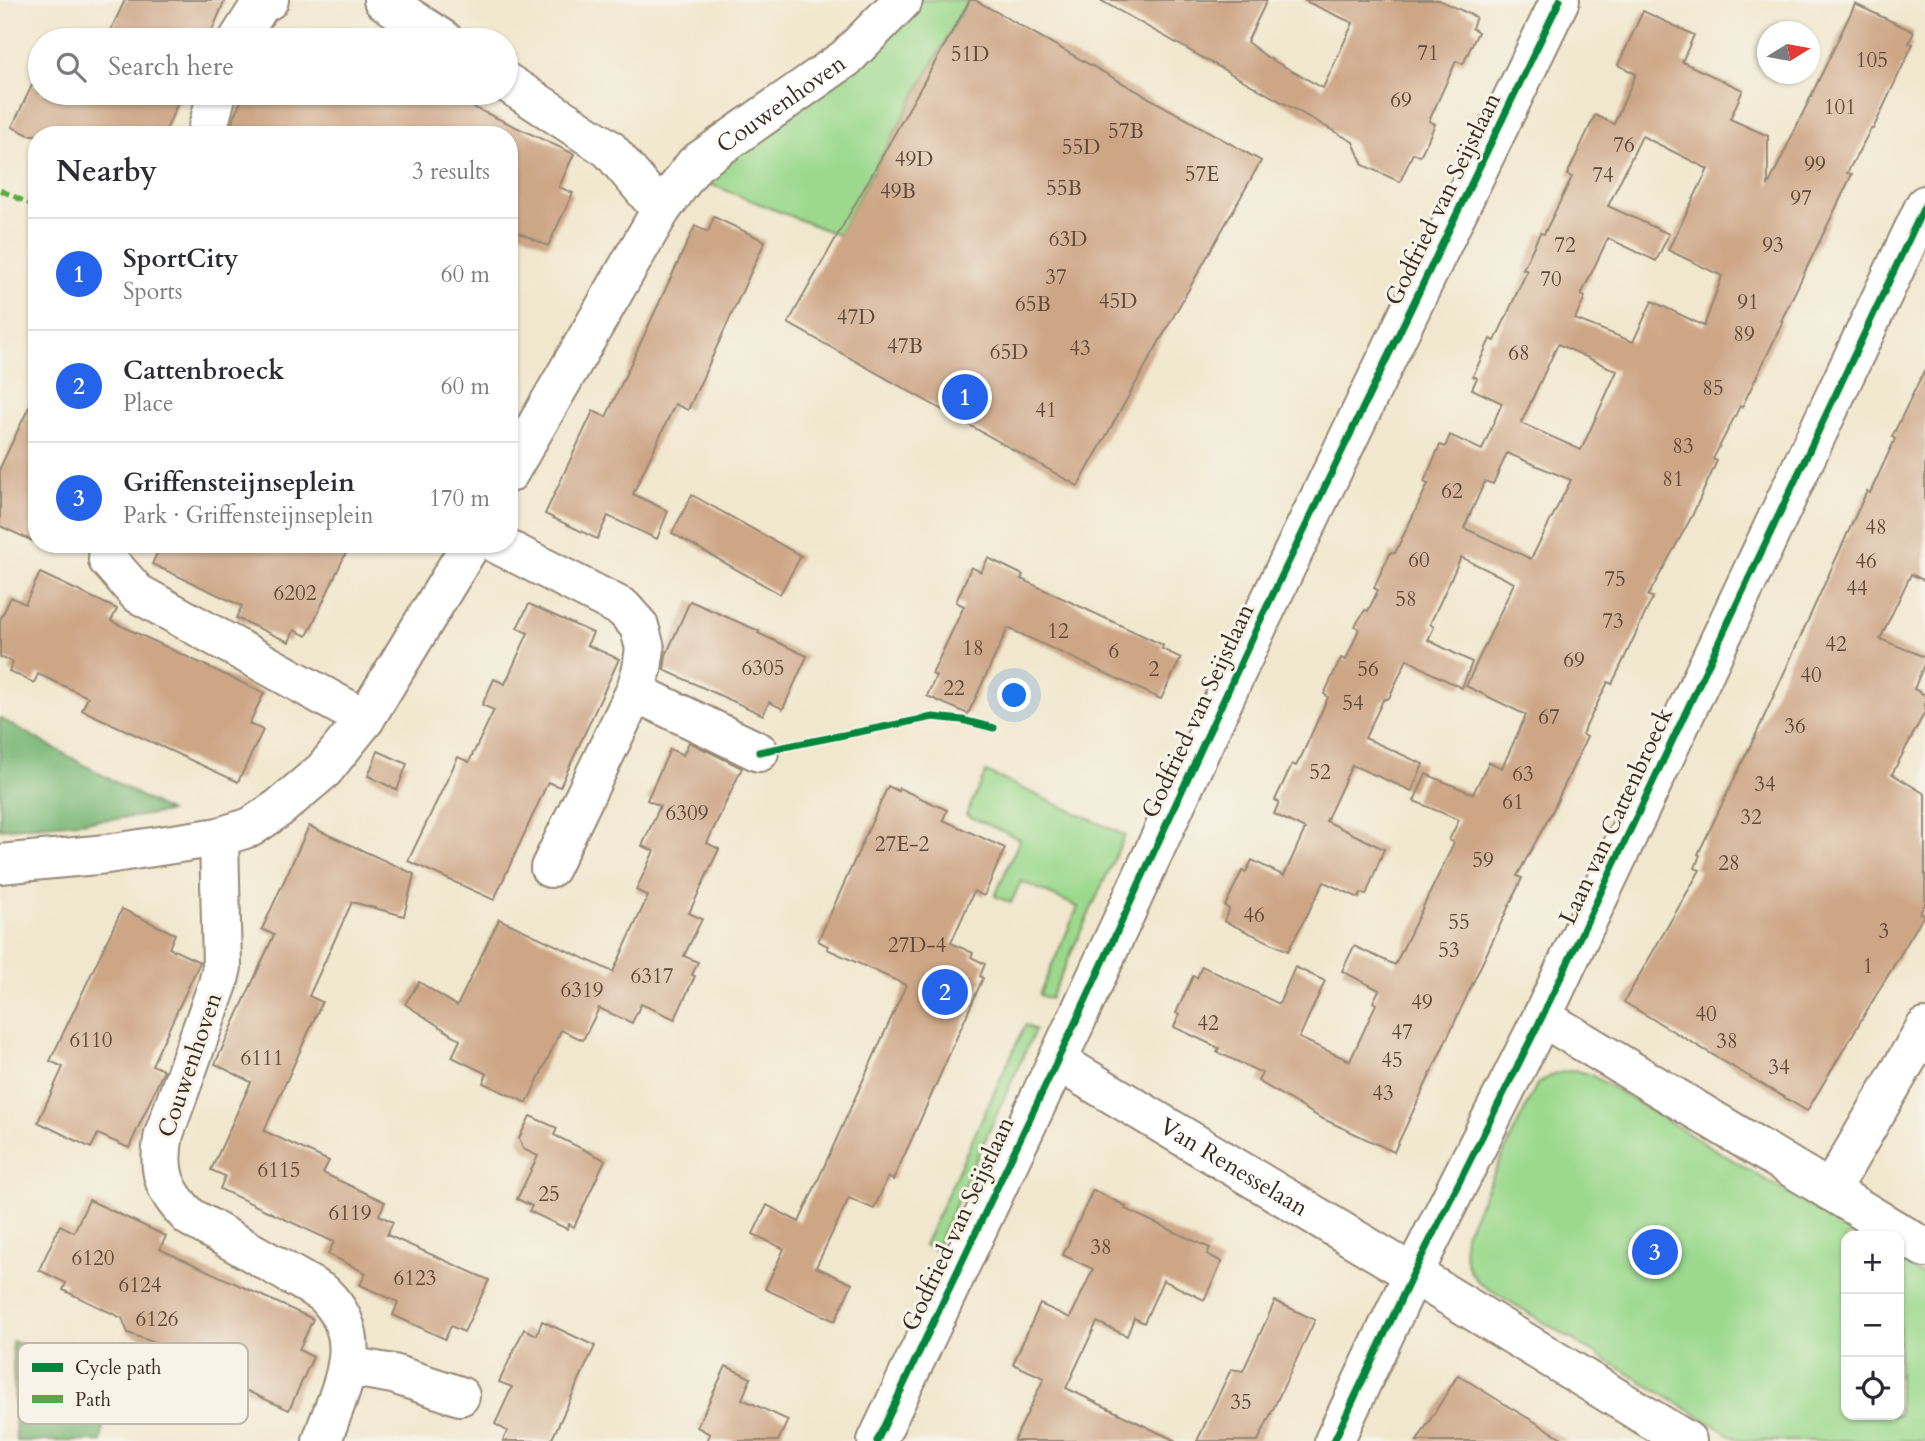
<!DOCTYPE html>
<html lang="en">
<head>
<meta charset="utf-8">
<style>
	:root { --surface:#fff; --page:#f7f7f7; --text:#2b2b33; --muted:#7c7c81; --line:#e1e1e2; --accent:#2563eb }
	body { margin:0; font-family:Cardo,serif; background:var(--page); color:var(--text) }
	.controls { position:absolute; right:21px; bottom:21px; display:grid; overflow:hidden; border-radius:14px; box-shadow:0 2px 5px #0004 }
	.controls button { width:63px; height:63px; display:grid; place-items:center; padding:0; border:0; border-bottom:2px solid var(--line); background:var(--surface); color:var(--text); font:35px sans-serif }
	.compass { position:absolute; left:1757px; top:21px; width:63px; height:63px; border-radius:50%; background:var(--surface); box-shadow:0 2px 5px #0004; rotate:79deg }
	.you { position:absolute; left:1015px; top:696px; width:24px; height:24px; margin:-18px; border:5px solid #fff; border-radius:50%; background:#1a73e8; box-shadow:0 0 0 10px #1a73e833 }
	.badge { display:grid; place-items:center; width:46px; height:46px; border-radius:50%; background:var(--accent); color:#fff; font-size:23px; font-weight:700 }
	.pin { position:absolute; translate:-50% -50%; border:4px solid #fff; box-shadow:0 2px 7px #0006 }
	.list { margin:0; padding:0; list-style:none }
	h2 { display:flex; justify-content:space-between; align-items:center; height:91px; margin:0; padding:0 28px; font-size:30px }
	h2 small { font-size:23px; font-weight:400; color:var(--muted) }
	.list li { display:grid; grid-template-columns:46px 1fr auto; gap:21px; align-items:center; box-sizing:border-box; height:112px; padding:0 28px; border-top:2px solid var(--line) }
	.list b { display:block; font-size:26px; white-space:nowrap }
	.list p { margin:0; font-size:23px; white-space:nowrap; color:var(--muted) }
	.list em { font-size:23px; font-style:normal; color:var(--muted) }
	.icon { flex:none; width:38px; height:38px; fill:none; stroke:currentColor; stroke-width:2; stroke-linecap:round; stroke-linejoin:round }
	.map { position:relative; flex:none; width:1925px; height:1441px; overflow:hidden }
	.search { position:absolute; background:var(--surface); box-shadow:0 2px 5px #0004; left:28px; top:28px; width:490px; height:77px; display:flex; align-items:center; gap:18px; box-sizing:border-box; padding:0 24px; border-radius:38px; color:var(--muted); font-size:26px }
	.panel { position:absolute; background:var(--surface); box-shadow:0 2px 5px #0004; left:28px; top:126px; width:490px; height:427px; border-radius:28px }
	.map>svg:first-child { display:block }
	.green { fill:#9cd98e; stroke:#6c8256; stroke-width:2 }
	.forest { fill:#7db979; stroke:#5c724c; stroke-width:2 }
	.building { fill:#cda686; fill-rule:evenodd }
	.lines { fill:none; stroke-linecap:round; stroke-linejoin:round }
	.street-casing { stroke:#968876; stroke-width:42 }
	.street { stroke:#fff; stroke-width:38 }
	.quiet { stroke:#55ab43; stroke-width:5; stroke-dasharray:10 5; stroke-linecap:butt }
	.cycleway-casing { stroke:#f7f3e8; stroke-width:11 }
	.cycleway { stroke:#00873e; stroke-width:7 }
	.labels { text-anchor:middle; dominant-baseline:central; stroke-width:6; stroke-linejoin:round; paint-order:stroke }
	.number-label { font-size:21px; fill:#604938 }
	.street-label { font-size:24px; fill:#3b2a1e; stroke:#f7f3e8 }
	.key { fill:#f7f3e8; stroke:#bfb7ab; stroke-width:2 }
	.key-label { font-size:19px; fill:#3b2a1e }
</style>
</head>
<body>
<div class="map">
<svg width="1925" height="1441" viewBox="0 0 1925 1441">
	<rect width="100%" height="100%" fill="#f7f3e8"/>
	<filter id="ink" filterUnits="userSpaceOnUse"><feTurbulence type="fractalNoise" baseFrequency=".0143" numOctaves="2"/><feDisplacementMap in="SourceGraphic" scale="14" xChannelSelector="R" yChannelSelector="G"/><feConvolveMatrix kernelMatrix="1 2 1 2 8 2 1 2 1" color-interpolation-filters="sRGB"/></filter>
	<filter id="wash" filterUnits="userSpaceOnUse"><feTurbulence type="fractalNoise" baseFrequency=".00686" numOctaves="4" result="noise"/><feDisplacementMap in="SourceGraphic" scale="28" xChannelSelector="R" yChannelSelector="G"/><feGaussianBlur stdDeviation="1.57" result="paint"/><feColorMatrix in="noise" values="0 0 0 0 0 0 0 0 0 0 0 0 0 0 0 0 0 1.4 0 .05"/><feComposite in="paint" operator="in"/></filter>
	<g filter="url(#wash)">
		<rect width="100%" height="100%" fill="#f1e7ce"/>
		<g class="green">
			<polygon points="920,0 968,0 838,235 700,180"/>
			<polygon points="986,772 1125,835 1050,999 1039,995 1078,907 1021,881 1011,903 995,896 1020,839 966,815"/>
			<polygon points="1025,1025 1035,1030 935,1250 924,1245"/>
			<path d="M 1575,1070 L 1591,1075 L 1859,1236 L 1846,1236 L 1846,1415 L 1899,1415 L 1899,1261 L 1925,1276 L 1925,1441 L 1740,1441 L 1479,1283 C 1465,1268 1463,1253 1465,1234 L 1537,1084 L 1554,1074 Z"/>
		</g>
		<g class="forest">
			<polygon points="0,718 169,812 133,817 0,829"/>
			<polygon points="12,1341 31,1347 74,1366 108,1401 101,1441 16,1441"/>
		</g>
		<g id="blocks">
			<g class="building">
				<polygon points="125,0 225,0 208,40 106,40"/>
				<polygon points="970,0 975,0 1261,161 1078,486 788,323"/>
				<polygon points="1100,0 1267,0 1247,42 1267,57 1323,88 1353,23 1303,0 1439,0 1476,17 1472,28 1478,32 1463,64 1456,61 1429,121 1435,124 1428,140 1420,156 1413,153 1400,182 1363,165 1353,142"/>
				<path d="M 1855,4 L 1914,32 L 1909,43 L 1913,44 L 1873,129 L 1871,129 L 1847,173 L 1852,174 L 1845,189 L 1781,321 L 1783,322 L 1742,407 L 1740,406 L 1713,459 L 1717,461 L 1692,516 L 1648,596 L 1653,597 L 1622,663 L 1612,684 L 1608,682 L 1582,734 L 1587,737 L 1552,812 L 1517,876 L 1522,878 L 1394,1152 L 1319,1117 L 1258,1081 L 1262,1073 L 1217,1052 L 1219,1048 L 1174,1027 L 1179,1015 L 1176,1013 L 1193,976 L 1197,978 L 1202,966 L 1279,1004 L 1295,967 L 1325,981 L 1299,1038 L 1350,1061 L 1376,1004 L 1373,1002 L 1379,990 L 1342,971 L 1354,946 L 1395,965 L 1454,843 L 1449,840 L 1459,820 L 1414,801 L 1426,774 L 1473,794 L 1489,762 L 1502,768 L 1526,715 L 1466,686 L 1514,583 L 1461,557 L 1430,624 L 1434,627 L 1428,640 L 1472,662 L 1462,688 L 1433,674 L 1407,659 L 1389,698 L 1383,700 L 1365,738 L 1423,764 L 1412,791 L 1352,765 L 1326,821 L 1384,849 L 1366,895 L 1361,893 L 1359,898 L 1324,882 L 1288,951 L 1224,921 L 1229,909 L 1225,906 L 1242,871 L 1246,872 L 1252,860 L 1284,876 L 1305,829 L 1274,814 L 1279,802 L 1275,800 L 1292,764 L 1296,766 L 1302,755 L 1328,697 L 1324,694 L 1341,658 L 1346,660 L 1359,629 L 1355,626 L 1365,610 L 1368,611 L 1378,590 L 1374,588 L 1382,570 L 1391,552 L 1395,553 L 1428,484 L 1424,482 L 1440,445 L 1445,447 L 1450,435 L 1482,450 L 1502,403 L 1472,389 L 1477,378 L 1473,376 L 1490,339 L 1495,341 L 1527,271 L 1523,269 L 1540,233 L 1544,234 L 1572,177 L 1567,175 L 1595,115 L 1614,124 L 1636,74 L 1618,65 L 1643,11 L 1694,35 L 1682,62 L 1743,90 L 1730,119 L 1768,136 L 1768,186 ZM 1642,136 L 1708,169 L 1668,250 L 1722,276 L 1704,326 L 1652,301 L 1633,342 L 1575,319 L 1585,297 L 1581,295 L 1608,238 L 1656,261 L 1669,234 L 1608,206 ZM 1558,344 L 1617,371 L 1581,450 L 1521,423 ZM 1507,453 L 1571,480 L 1531,559 L 1464,528 L 1485,481 L 1493,484 Z"/>
				<polygon points="32,85 40,89 40,93 182,93 164,135 29,135 12,127"/>
				<polygon points="245,93 443,93 574,154 559,187 573,193 548,246 509,228 509,135 229,135 234,116"/>
				<polygon points="714,217 765,241 688,410 675,404 633,494 668,511 657,539 608,516 597,539 545,514 593,411 606,417 695,226 708,232"/>
				<polygon points="1925,369 1925,581 1911,574 1880,639 1925,657 1925,662 1914,689 1925,695 1925,712 1892,774 1925,794 1925,904 1920,913 1924,915 1807,1111 1624,1002 1700,870 1695,868 1700,855 1698,854 1759,728 1859,508 1867,491 1870,493 1895,439 1892,437"/>
				<polygon points="37,390 37,543 0,526 0,468"/>
				<polygon points="692,495 801,556 780,594 672,533"/>
				<polygon points="161,544 350,544 307,636 294,630 289,642 236,618 242,606 152,564"/>
				<polygon points="988,558 1023,575 1021,579 1163,645 1162,649 1181,658 1161,699 1008,628 968,714 927,696 936,676 932,674 964,606 956,602 971,567 981,572"/>
				<polygon points="40,573 117,609 111,621 264,693 249,724 263,730 238,782 82,710 88,697 38,674 34,683 9,671 13,662 0,657 0,620 11,597 25,604"/>
				<polygon points="690,601 759,631 758,633 807,656 783,709 769,702 763,715 664,670 666,655"/>
				<polygon points="529,604 593,633 587,645 619,659 560,787 548,782 494,900 408,861 458,757 469,762 482,735 494,710 482,705 494,679 505,684 528,633 517,628"/>
				<polygon points="689,742 742,768 707,843 719,849 689,913 702,919 684,956 698,962 692,975 695,976 675,1019 641,1004 632,1023 599,1008 583,1040 561,1030 527,1103 483,1083 487,1074 452,1057 460,1040 405,1004 419,982 457,1006 499,919 613,972 648,896 636,890 654,851 642,846 660,806 647,800 670,749 683,755"/>
				<polygon points="378,751 407,764 397,790 368,776"/>
				<polygon points="888,786 898,791 899,788 947,810 943,820 1005,848 984,896 974,891 951,943 973,953 971,957 985,964 980,976 983,978 919,1123 893,1180 888,1177 874,1209 849,1198 816,1267 852,1284 835,1321 765,1289 784,1249 753,1234 767,1205 799,1222 906,985 827,949 828,946 818,941"/>
				<polygon points="309,826 414,874 404,916 352,902 309,996 322,1002 264,1131 329,1161 323,1173 385,1202 379,1215 393,1222 387,1235 489,1280 464,1332 451,1326 445,1339 393,1315 398,1302 360,1285 366,1273 328,1254 334,1242 220,1189 225,1176 211,1170 251,1082 215,1064 274,935 262,929"/>
				<polygon points="122,909 175,934 169,948 200,962 152,1065 164,1070 129,1148 98,1134 91,1148 38,1122 63,1067 50,1061"/>
				<polygon points="530,1116 557,1128 554,1135 605,1160 574,1227 569,1224 567,1229 529,1211 532,1206 517,1199 538,1156 523,1149 519,1138"/>
				<polygon points="1093,1190 1126,1206 1125,1209 1210,1248 1207,1254 1222,1262 1204,1300 1163,1280 1144,1323 1134,1318 1127,1336 1097,1322 1066,1388 1176,1441 1014,1441 1044,1378 1013,1364 1040,1304 1070,1318 1082,1293 1093,1269 1063,1255"/>
				<polygon points="89,1200 166,1236 160,1249 313,1319 299,1350 313,1357 289,1410 159,1351 161,1345 128,1333 122,1318 63,1290 66,1283 39,1270 60,1225 74,1232"/>
				<polygon points="1275,1301 1315,1320 1258,1441 1197,1441 1231,1369 1243,1371"/>
				<polygon points="542,1321 595,1346 551,1441 503,1441 507,1431 495,1424 512,1387 499,1382 524,1329 537,1335"/>
				<polygon points="726,1366 751,1378 742,1399 788,1420 778,1441 707,1441 710,1434 697,1427"/>
				<polygon points="1458,1375 1511,1408 1567,1441 1417,1441"/>
			</g>
		</g>
	</g>
	<g filter="url(#ink)">
		<use href="#blocks" fill-opacity="0" stroke="#968876" stroke-width="2"/>
		<g class="lines">
			<g class="street-casing">
				<g id="street">
					<polyline points="383,0 444,40"/>
					<polyline points="238,40 261,4 269,0"/>
					<polyline points="506,82 609,149 661,210"/>
					<polyline points="206,135 217,93"/>
					<path id="s1" d="M 509,473 L 661,210 L 695,164 L 846,58 L 903,0"/>
					<polyline points="109,544 108,560 137,593 365,719"/>
					<polyline points="497,544 623,608 639,626 645,648 642,669 635,692 550,868"/>
					<polyline points="635,692 759,752"/>
					<path d="M 219,837 L 222,967 L 218,984 L 164,1134 C 157,1170 163,1191 190,1217 L 323,1293 C 371,1339 340,1387 322,1441"/>
					<polyline points="0,864 107,854 219,837 251,827 279,808 324,770 365,719 471,544"/>
					<polyline points="1542,1017 1925,1248"/>
					<path id="s2" d="M 1057,1061 L 1413,1274 L 1687,1441"/>
					<polyline points="1830,1191 1925,1028"/>
					<polyline points="347,1366 393,1374 460,1396"/>
					<polyline points="877,1441 1075,1023 1260,621 1560,0"/>
					<polyline points="1334,1441 1413,1274 1542,1017 1925,205"/>
				</g>
			</g>
			<use href="#street" class="street"/>
			<polyline class="quiet" points="0,190 37,207"/>
			<g class="cycleway-casing">
				<g id="cycleway">
					<polyline points="759,752 933,717 962,720 994,728"/>
					<polyline points="877,1441 1075,1023 1260,621 1560,0"/>
					<polyline points="1334,1441 1413,1274 1542,1017 1925,205"/>
				</g>
			</g>
			<use href="#cycleway" class="cycleway"/>
		</g>
	</g>
	<g class="labels">
		<g class="number-label">
			<text x="1428" y="53">71</text>
			<text x="970" y="54">51D</text>
			<text x="1872" y="60">105</text>
			<text x="1401" y="100">69</text>
			<text x="1840" y="107">101</text>
			<text x="1126" y="131">57B</text>
			<text x="1624" y="145">76</text>
			<text x="1081" y="147">55D</text>
			<text x="914" y="159">49D</text>
			<text x="1815" y="164">99</text>
			<text x="1202" y="174">57E</text>
			<text x="1603" y="175">74</text>
			<text x="1064" y="188">55B</text>
			<text x="898" y="191">49B</text>
			<text x="1801" y="198">97</text>
			<text x="1068" y="239">63D</text>
			<text x="1565" y="245">72</text>
			<text x="1773" y="245">93</text>
			<text x="1056" y="277">37</text>
			<text x="1551" y="279">70</text>
			<text x="1118" y="301">45D</text>
			<text x="1748" y="302">91</text>
			<text x="1033" y="304">65B</text>
			<text x="856" y="317">47D</text>
			<text x="1744" y="334">89</text>
			<text x="905" y="346">47B</text>
			<text x="1080" y="348">43</text>
			<text x="1009" y="352">65D</text>
			<text x="1519" y="353">68</text>
			<text x="1713" y="388">85</text>
			<text x="1046" y="410">41</text>
			<text x="1683" y="446">83</text>
			<text x="1673" y="479">81</text>
			<text x="1452" y="491">62</text>
			<text x="1876" y="527">48</text>
			<text x="1419" y="560">60</text>
			<text x="1866" y="561">46</text>
			<text x="1615" y="579">75</text>
			<text x="1857" y="588">44</text>
			<text x="295" y="593">6202</text>
			<text x="1406" y="599">58</text>
			<text x="1613" y="621">73</text>
			<text x="1058" y="631">12</text>
			<text x="1836" y="644">42</text>
			<text x="973" y="648">18</text>
			<text x="1114" y="651">6</text>
			<text x="1574" y="660">69</text>
			<text x="763" y="668">6305</text>
			<text x="1154" y="669">2</text>
			<text x="1368" y="669">56</text>
			<text x="1811" y="675">40</text>
			<text x="954" y="688">22</text>
			<text x="1353" y="703">54</text>
			<text x="1549" y="717">67</text>
			<text x="1795" y="726">36</text>
			<text x="1320" y="772">52</text>
			<text x="1523" y="774">63</text>
			<text x="1765" y="784">34</text>
			<text x="1513" y="802">61</text>
			<text x="687" y="813">6309</text>
			<text x="1751" y="817">32</text>
			<text x="902" y="844">27E-2</text>
			<text x="1483" y="860">59</text>
			<text x="1729" y="863">28</text>
			<text x="1254" y="915">46</text>
			<text x="1459" y="922">55</text>
			<text x="1884" y="931">3</text>
			<text x="917" y="945">27D-4</text>
			<text x="1449" y="950">53</text>
			<text x="1868" y="966">1</text>
			<text x="652" y="976">6317</text>
			<text x="582" y="990">6319</text>
			<text x="1422" y="1002">49</text>
			<text x="1706" y="1014">40</text>
			<text x="1208" y="1023">42</text>
			<text x="1402" y="1032">47</text>
			<text x="91" y="1040">6110</text>
			<text x="1727" y="1041">38</text>
			<text x="262" y="1058">6111</text>
			<text x="1392" y="1060">45</text>
			<text x="1779" y="1067">34</text>
			<text x="1383" y="1093">43</text>
			<text x="279" y="1170">6115</text>
			<text x="549" y="1194">25</text>
			<text x="350" y="1213">6119</text>
			<text x="1101" y="1247">38</text>
			<text x="93" y="1258">6120</text>
			<text x="415" y="1278">6123</text>
			<text x="140" y="1285">6124</text>
			<text x="157" y="1319">6126</text>
			<text x="1241" y="1402">35</text>
		</g>
		<g class="street-label">
			<text stroke="none"><textPath href="#s1" startOffset="466">Couwenhoven</textPath></text>
			<text transform="translate(1443 199) rotate(-64)">Godfried van Seijstlaan</text>
			<text transform="translate(1198 711) rotate(-65)">Godfried van Seijstlaan</text>
			<text transform="translate(1616 816) rotate(-65)">Laan van Cattenbroeck</text>
			<text transform="translate(190 1065) rotate(-71)">Couwenhoven</text>
			<text stroke="none"><textPath href="#s2" startOffset="206">Van Renesselaan</textPath></text>
			<text transform="translate(958 1224) rotate(-65)">Godfried van Seijstlaan</text>
		</g>
	</g>
	<rect x="18" y="1343" width="230" height="81" rx="10" class="key"/>
	<rect x="32" y="1363" width="31" height="9" fill="#00873e"/>
	<rect x="32" y="1395" width="31" height="8" fill="#55ab43"/>
	<g class="key-label">
		<text x="75" y="1374">Cycle path</text>
		<text x="75" y="1406">Path</text>
	</g>
</svg>
<div class="controls">
<button>+</button>
<button>−</button>
<button><svg class="icon" aria-label="locate" viewBox="0 0 24 24"><circle cx="12" cy="12" r="6"/><path d="M12 2v4M12 18v4M2 12h4M18 12h4"/></svg></button>
</div>
<svg class="compass" viewBox="-18 -18 36 36"><path d="M0-13l5 13h-10z" fill="#e53935"/><path d="M0 13l5-13h-10z" fill="#7c7c81"/></svg>
<div class="you"></div>
<div class="pin badge" style="left:965px;top:397px">1</div>
<div class="pin badge" style="left:945px;top:992px">2</div>
<div class="pin badge" style="left:1655px;top:1252px">3</div>
<div class="search"><svg class="icon" aria-label="search" viewBox="0 0 24 24"><circle cx="10" cy="10" r="6"/><path d="M15 15l6 6"/></svg>Search here</div>
<section class="panel">
<h2>Nearby<small>3 results</small></h2>
<ul class="list">
<li><span class="badge">1</span><div><b>SportCity</b><p>Sports</p></div><em>60 m</em></li>
<li><span class="badge">2</span><div><b>Cattenbroeck</b><p>Place</p></div><em>60 m</em></li>
<li><span class="badge">3</span><div><b>Griffensteijnseplein</b><p>Park · Griffensteijnseplein</p></div><em>170 m</em></li>
</ul>
</section>
</div>
</body>
</html>
